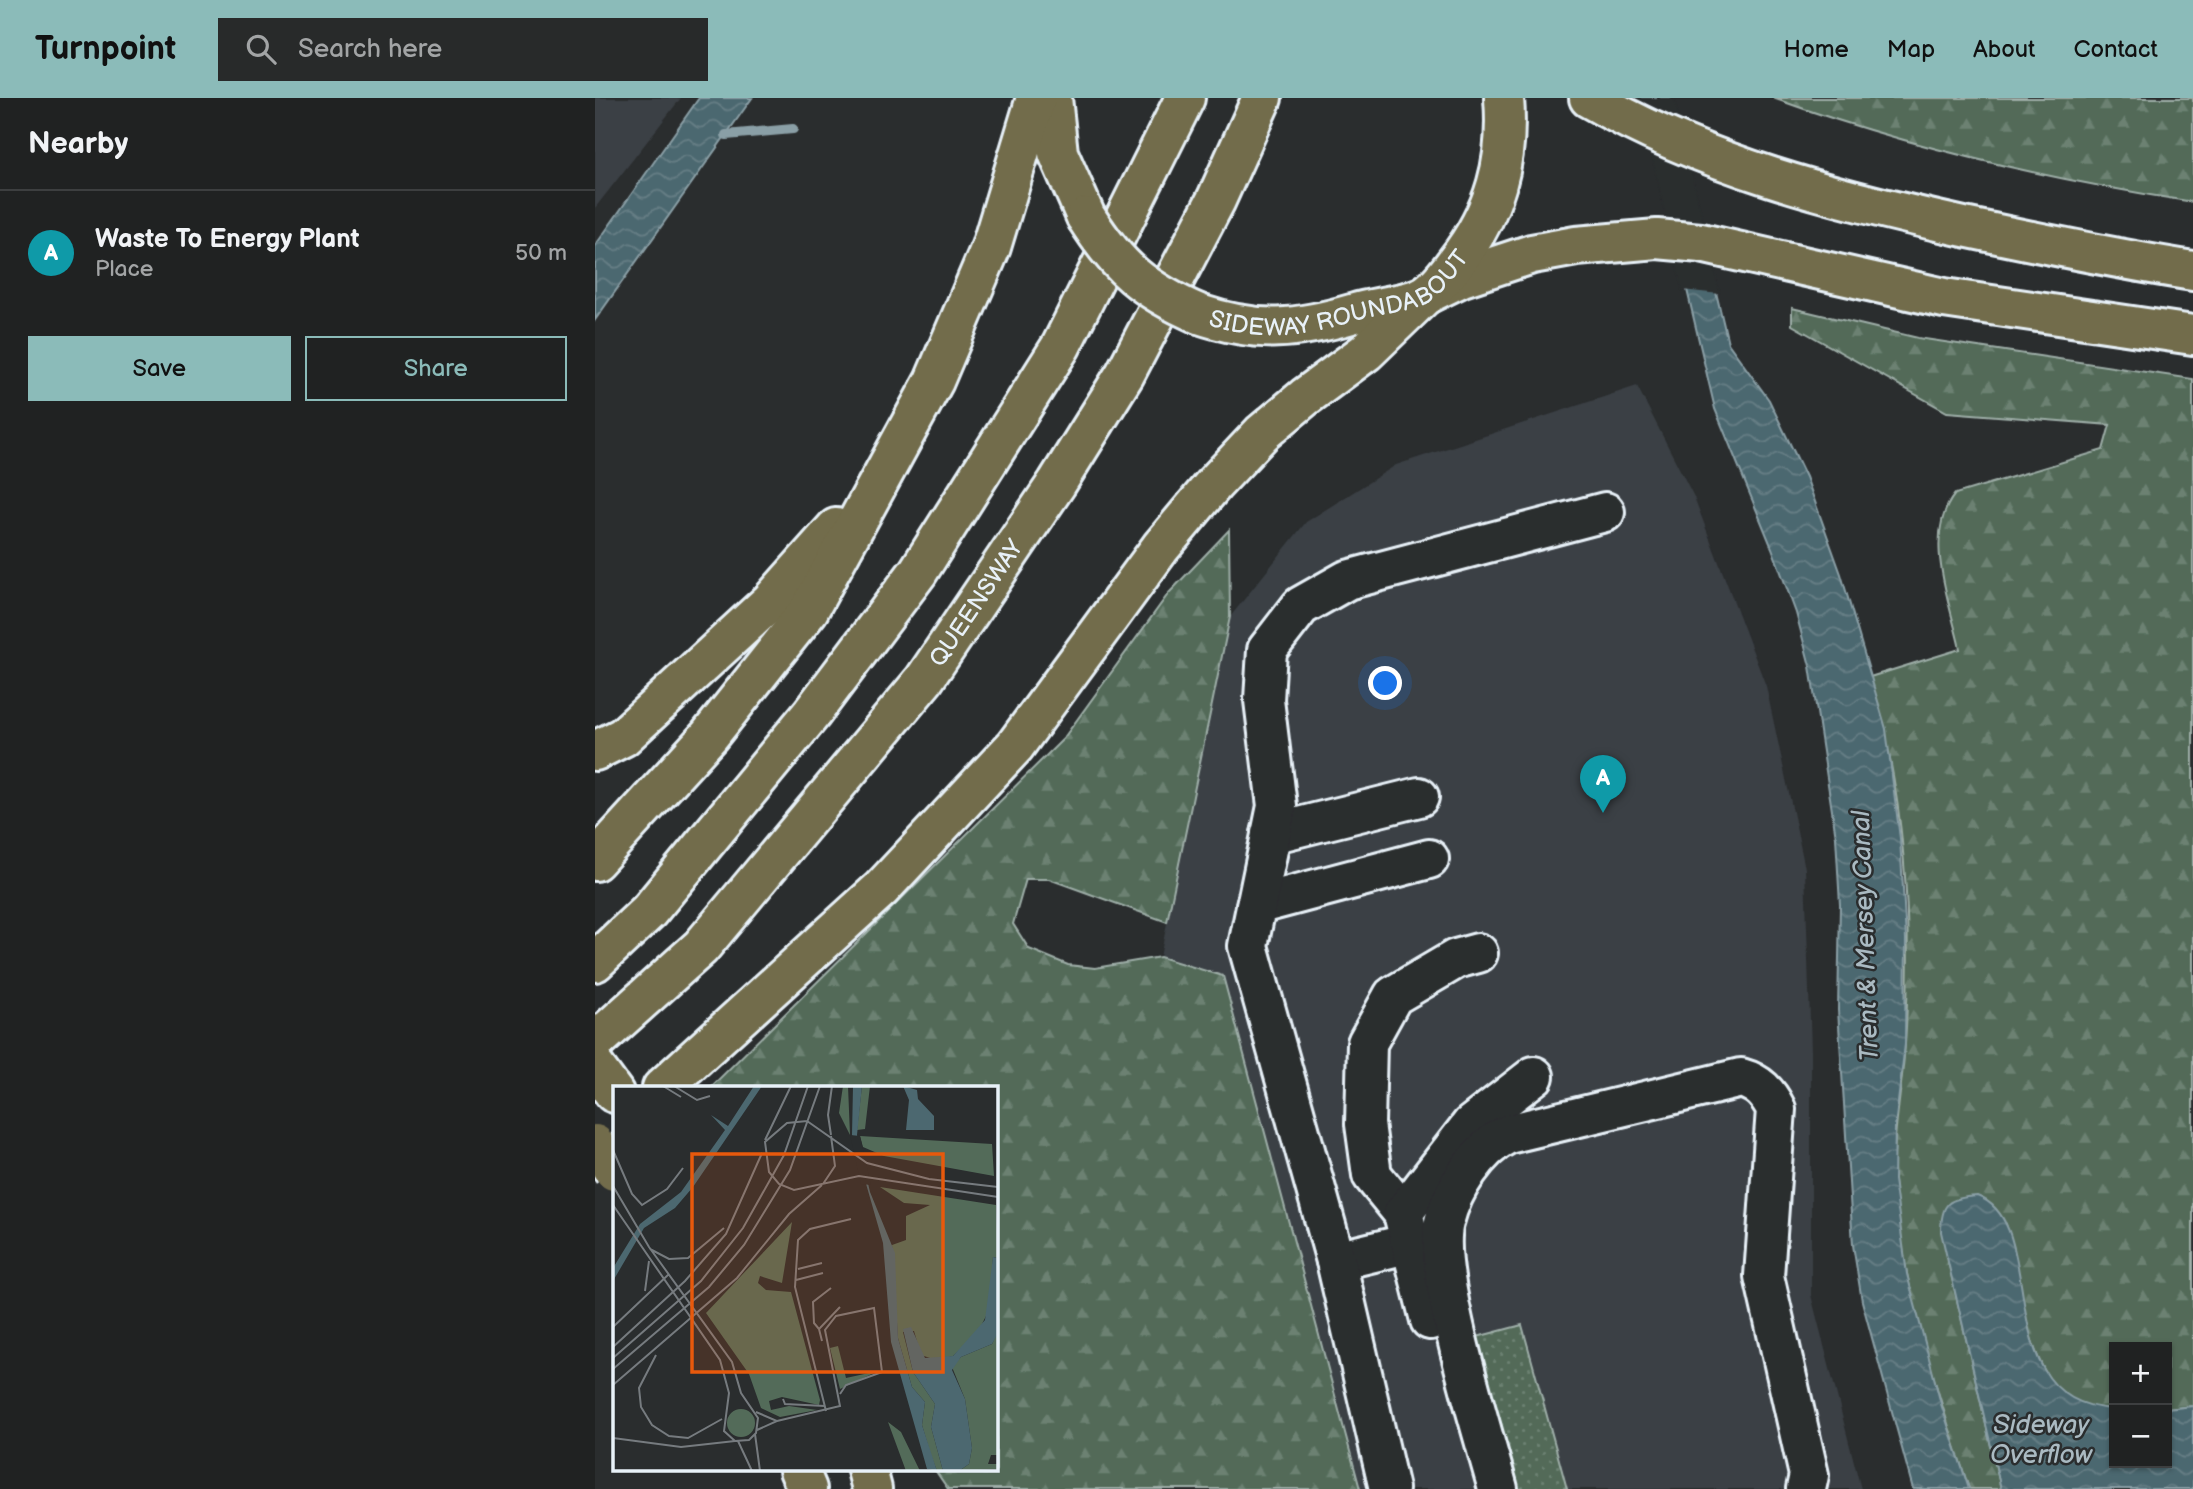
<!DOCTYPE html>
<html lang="en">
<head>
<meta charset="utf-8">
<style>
	:root { --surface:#202222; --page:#282a2a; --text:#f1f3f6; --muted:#a2a4a5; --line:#3d3f40; --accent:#8bbbb9 }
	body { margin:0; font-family:"Balsamiq Sans",sans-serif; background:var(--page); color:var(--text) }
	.controls { position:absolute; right:21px; bottom:21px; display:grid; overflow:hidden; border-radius:0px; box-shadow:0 2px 5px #0004 }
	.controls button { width:63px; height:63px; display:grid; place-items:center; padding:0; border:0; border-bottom:2px solid var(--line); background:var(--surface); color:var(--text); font:35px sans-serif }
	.you { position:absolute; left:791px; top:586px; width:24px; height:24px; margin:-18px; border:5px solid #fff; border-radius:50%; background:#1a73e8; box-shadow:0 0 0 10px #1a73e833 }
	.badge { display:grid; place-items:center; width:46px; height:46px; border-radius:50%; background:var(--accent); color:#fff; font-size:23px; font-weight:700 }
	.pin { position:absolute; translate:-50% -58px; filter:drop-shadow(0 2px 4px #0008) }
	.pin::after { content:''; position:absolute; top:37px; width:24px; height:21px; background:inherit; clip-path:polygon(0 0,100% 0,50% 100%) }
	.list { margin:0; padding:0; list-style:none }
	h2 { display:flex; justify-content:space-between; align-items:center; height:91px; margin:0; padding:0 28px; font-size:30px }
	h2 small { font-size:23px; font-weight:400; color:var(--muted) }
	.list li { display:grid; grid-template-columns:46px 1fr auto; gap:21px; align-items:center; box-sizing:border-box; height:126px; padding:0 28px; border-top:2px solid var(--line) }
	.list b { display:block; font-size:26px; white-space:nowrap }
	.list p { margin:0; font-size:23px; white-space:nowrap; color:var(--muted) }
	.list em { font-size:23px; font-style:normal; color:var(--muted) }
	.actions { display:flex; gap:14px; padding:21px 28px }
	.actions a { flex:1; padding:16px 0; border:2px solid var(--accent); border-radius:0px; text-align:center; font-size:24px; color:var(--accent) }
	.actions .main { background:var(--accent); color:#111 }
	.icon { flex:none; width:38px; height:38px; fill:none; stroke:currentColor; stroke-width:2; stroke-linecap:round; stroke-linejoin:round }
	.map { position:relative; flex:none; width:1598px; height:1391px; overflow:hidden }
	header { display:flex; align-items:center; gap:42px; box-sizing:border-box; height:98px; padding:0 35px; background:var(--accent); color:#111 }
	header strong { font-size:33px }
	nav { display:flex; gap:38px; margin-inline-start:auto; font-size:24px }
	.search { width:490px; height:63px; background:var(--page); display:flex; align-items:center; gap:18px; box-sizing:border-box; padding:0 24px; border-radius:0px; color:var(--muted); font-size:26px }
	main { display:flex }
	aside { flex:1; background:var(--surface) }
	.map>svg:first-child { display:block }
	.built { fill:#3a3f44 }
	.grass { fill:url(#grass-dots); stroke:#9eaea8; stroke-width:2 }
	.forest { fill:url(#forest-firs); stroke:#9eaea8; stroke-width:2 }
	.water { fill:url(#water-waves); stroke:#8a9fa6; stroke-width:2 }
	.pier { fill:#2a2d2e }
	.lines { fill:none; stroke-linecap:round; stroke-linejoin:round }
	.stream { stroke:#8a9fa6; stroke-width:10 }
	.minor-casing { stroke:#e8f1f8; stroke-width:44 }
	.major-casing { stroke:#e8f1f8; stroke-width:44 }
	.highway-casing { stroke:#e8f1f8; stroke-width:44 }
	.minor { stroke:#2a2d2e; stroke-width:38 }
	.major { stroke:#726c4b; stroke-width:38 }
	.highway { stroke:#726c4b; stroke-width:38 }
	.major-bridge-casing { stroke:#e8f1f8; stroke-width:44; stroke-linecap:butt }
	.highway-bridge-casing { stroke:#e8f1f8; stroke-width:44; stroke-linecap:butt }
	.major-bridge { stroke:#726c4b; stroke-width:38 }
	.highway-bridge { stroke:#726c4b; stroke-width:38 }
	.labels { text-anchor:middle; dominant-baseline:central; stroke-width:5; stroke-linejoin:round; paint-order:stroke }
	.street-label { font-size:24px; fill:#e8f1f8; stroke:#2a2d2e }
	.water-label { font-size:26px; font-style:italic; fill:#aabac2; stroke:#2a2d2e }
	.inset-road { fill:none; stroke:#767b7f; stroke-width:2 }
	.view { fill:#e8590c; fill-opacity:0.15; stroke:#e8590c; stroke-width:3.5 }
	.inset-edge { fill:none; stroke:#e8f1f8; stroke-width:3.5 }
</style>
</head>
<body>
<header>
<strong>Turnpoint</strong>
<div class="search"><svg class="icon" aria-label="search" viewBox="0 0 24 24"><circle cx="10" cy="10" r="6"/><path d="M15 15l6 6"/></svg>Search here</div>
<nav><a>Home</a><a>Map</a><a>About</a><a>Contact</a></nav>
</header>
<main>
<aside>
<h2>Nearby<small></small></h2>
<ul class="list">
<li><span class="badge" style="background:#0f9aa8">A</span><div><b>Waste To Energy Plant</b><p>Place</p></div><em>50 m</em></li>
</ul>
<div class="actions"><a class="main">Save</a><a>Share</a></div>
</aside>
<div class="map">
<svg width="1598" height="1391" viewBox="0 0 1598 1391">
	<defs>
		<pattern id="grass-dots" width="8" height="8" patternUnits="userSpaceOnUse" patternTransform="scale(1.75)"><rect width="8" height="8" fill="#536b59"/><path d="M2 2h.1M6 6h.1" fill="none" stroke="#6c8172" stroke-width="1.8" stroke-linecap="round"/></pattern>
		<pattern id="forest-firs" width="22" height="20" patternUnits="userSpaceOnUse" patternTransform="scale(1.75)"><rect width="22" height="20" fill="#536b59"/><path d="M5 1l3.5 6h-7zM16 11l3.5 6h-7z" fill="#6c8172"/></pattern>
		<pattern id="water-waves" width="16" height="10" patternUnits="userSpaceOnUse" patternTransform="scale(1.75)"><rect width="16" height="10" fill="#4c6870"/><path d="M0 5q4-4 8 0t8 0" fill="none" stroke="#667e85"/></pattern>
	</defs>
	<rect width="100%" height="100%" fill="#2a2d2e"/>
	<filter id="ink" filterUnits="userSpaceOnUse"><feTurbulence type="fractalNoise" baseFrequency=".0143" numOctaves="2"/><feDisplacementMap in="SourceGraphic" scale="14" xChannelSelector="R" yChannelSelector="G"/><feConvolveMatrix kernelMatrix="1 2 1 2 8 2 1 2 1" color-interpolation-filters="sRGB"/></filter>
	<g filter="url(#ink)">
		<g class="built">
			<polygon points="0,0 86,0 0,110"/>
			<polygon points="1042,288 1099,399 1171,588 1210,770 1216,952 1216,1197 1266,1391 765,1391 628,878 565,859 635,519 711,424 801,367"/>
		</g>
		<polygon class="grass" points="927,1227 972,1391 917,1391 878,1240"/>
		<g class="forest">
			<path d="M 1178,0 L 1598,0 L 1598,104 C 1457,82 1313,49 1178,0 Z"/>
			<path d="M 1197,210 L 1323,240 L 1598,281 L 1598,1308 L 1572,1311 L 1572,1249 L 1519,1249 L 1519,1311 C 1501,1310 1483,1308 1468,1296 C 1430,1266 1423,1171 1411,1126 L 1353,1163 L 1406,1391 L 1374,1391 C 1342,1292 1306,1188 1299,1083 C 1297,1037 1307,992 1310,946 C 1318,825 1310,695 1275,579 L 1365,551 C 1355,504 1327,437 1360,396 L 1508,352 L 1515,327 L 1352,314 L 1197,227 Z"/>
			<polygon points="634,432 635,519 572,824 454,781 431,781 418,826 434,851 473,867 500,870 565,859 628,878 765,1391 353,1391 340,1372 401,1372 401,990 115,990 468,641 574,495"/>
		</g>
		<g class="water">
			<polygon points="104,0 157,0 0,222 0,148"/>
			<polygon points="1047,0 1075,0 1133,245 1174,302 1211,379 1246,476 1291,631 1305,740 1311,841 1310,946 1300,1029 1299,1082 1312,1176 1346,1306 1374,1391 1318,1391 1267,1203 1258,1147 1243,912 1245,807 1241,739 1215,568 1201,515 1177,450 1120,311"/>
			<path d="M 1382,1098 C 1457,1125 1390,1305 1519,1311 L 1519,1365 L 1572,1365 L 1572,1311 L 1598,1308 L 1598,1391 L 1406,1391 L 1346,1134 C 1346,1105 1353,1100 1382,1098 Z"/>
		</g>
		<polygon class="pier" points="1044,0 1079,0 1125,196 1087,192"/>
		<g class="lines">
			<polyline class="stream" points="131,37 198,31"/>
			<g class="minor-casing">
				<g id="minor">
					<polyline points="676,736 824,699"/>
					<polyline points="661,807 834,761"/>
					<polyline points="808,1115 777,1077 770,1026 772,945 798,898 861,861 883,855"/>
					<polyline points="741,1163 816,1145"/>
					<polyline points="835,1222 808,1115 876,1027 939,978"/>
					<polyline points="794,1391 741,1163 653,848 682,708 669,602 672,552 706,508 752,482 1010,414"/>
					<path d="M 903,1391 C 888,1334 836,1174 849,1124 C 857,1091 883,1050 913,1036 L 1146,980 C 1164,985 1173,995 1181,1011 L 1169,1178 L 1214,1377 L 1211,1391"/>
				</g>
			</g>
			<g class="major-casing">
				<g id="major">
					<polyline points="0,969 19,995"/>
					<polyline points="204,1372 212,1391"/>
					<polyline points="272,1372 277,1391"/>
				</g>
			</g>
			<g class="highway-casing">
				<g id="highway">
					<polyline points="457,0 463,55 491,119"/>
					<path d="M 994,0 C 1110,67 1238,100 1369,129 C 1445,145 1521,161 1598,173"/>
					<polyline points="832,196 867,179 937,156 981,148 1062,141 1106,145 1349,200 1598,237"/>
					<path id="s1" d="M 604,216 C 663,236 702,232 760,215 C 779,209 817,206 832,196 C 843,188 853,175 861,164 C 900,114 914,63 909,0"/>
					<polyline points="0,653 28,639 176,503 241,430"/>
					<polyline points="0,763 114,638 214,512 339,283 396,149 441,0"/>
					<polyline points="0,864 54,813 217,615 323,474 466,248 590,0"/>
					<path id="s2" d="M 0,944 L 106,849 L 329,582 L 462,385 L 530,276 L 621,102 L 667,0"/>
					<polyline points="67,990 286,791 420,648 566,449 618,387 667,335 710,299 771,254 829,198"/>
				</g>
			</g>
			<use href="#minor" class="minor"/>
			<use href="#major" class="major"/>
			<use href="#highway" class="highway"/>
			<g class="major-bridge-casing">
				<polyline id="major-bridge" points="0,1046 19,1073"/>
			</g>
			<g class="highway-bridge-casing">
				<path id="highway-bridge" d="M 491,119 C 523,170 549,192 604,216"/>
			</g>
			<use href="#major-bridge" class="major-bridge"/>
			<use href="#highway-bridge" class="highway-bridge"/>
		</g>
	</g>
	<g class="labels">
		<g class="street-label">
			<text stroke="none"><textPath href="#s1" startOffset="150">SIDEWAY ROUNDABOUT</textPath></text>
			<text stroke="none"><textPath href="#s2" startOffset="583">QUEENSWAY</textPath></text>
		</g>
		<g class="water-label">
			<text transform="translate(1271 838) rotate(-92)">Trent &amp; Mersey Canal</text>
			<text x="1446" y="1327">Sideway<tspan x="1446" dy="30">Overflow</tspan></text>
		</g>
	</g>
	<g transform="translate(18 988)">
		<rect width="385" height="385" fill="#2a2d2e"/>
		<path d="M 225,260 L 233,292 L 265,285 L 227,303 L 217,262 ZM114 337a14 14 0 1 1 28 0a14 14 0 1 1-28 0Z" fill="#536b59"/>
		<path d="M 230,0 L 235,0 L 237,49 L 226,27 ZM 249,0 L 257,0 L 252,43 L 244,44 ZM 247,50 L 379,58 L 381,90 L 271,70 L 250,61 ZM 267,101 L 383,119 L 385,172 L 380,171 L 377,222 L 366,244 L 340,270 L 323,274 L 308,269 L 301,245 L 290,246 L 300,286 L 322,318 L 318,341 L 330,385 L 324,385 L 318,369 L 309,339 L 312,316 L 299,301 L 285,252 L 279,159 L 293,154 L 293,130 L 317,119 L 291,117 ZM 179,136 L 169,197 L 147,190 L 145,197 L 153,204 L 178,206 L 207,314 L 206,319 L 169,311 L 156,315 L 158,324 L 176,320 L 204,324 L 167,331 L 148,322 L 136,288 L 93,227 ZM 385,245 L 385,369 L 378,369 L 375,378 L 385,378 L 385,383 L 346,385 L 356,378 L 359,362 L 352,313 L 339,281 L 348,271 L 379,258 ZM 275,336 L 288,346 L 307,385 L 293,385 Z" fill="#536b59"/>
		<path d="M 141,0 L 149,0 L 80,101 L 62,122 L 31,142 L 0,195 L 0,182 L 27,138 L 68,106 L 112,44 L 98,29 L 115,40 ZM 240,0 L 249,0 L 244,49 L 257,106 L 282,167 L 285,252 L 299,301 L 312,316 L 309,339 L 324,385 L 314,383 L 278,256 L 270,157 L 239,49 ZM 290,0 L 304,4 L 305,13 L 321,30 L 321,44 L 293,44 L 296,14 ZM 380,171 L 385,172 L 384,249 L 379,258 L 348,271 L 339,284 L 352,313 L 359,362 L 356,378 L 346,385 L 330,385 L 318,341 L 322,318 L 300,286 L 290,243 L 298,241 L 312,272 L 340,270 L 372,234 Z" fill="#4c6870"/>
		<path d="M 237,49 L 247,50 L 258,99 L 248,98 Z" fill="#2a2d2e"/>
		<path class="inset-road" d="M 50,0 L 68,11M 61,0 L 84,14 L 97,10M 218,49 L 215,29 L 219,0M 152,54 L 178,0M 0,64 L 19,108 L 29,119 L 54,103 L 70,82M 210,98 L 222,80 L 218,50M 0,100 L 36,161 L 119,276 L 128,307 L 145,332 L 143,347 L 136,354 L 122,355 L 111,345 L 116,307 L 107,274 L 0,119M 385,101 L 316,93 L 254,77 L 194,35 L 174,37 L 152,56 L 156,86 L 166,98 L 181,104 L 246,90 L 385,111M 37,163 L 56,173 L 75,172 L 111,142M 185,183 L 209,177M 183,194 L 210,187M 32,205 L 36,175M 0,241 L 56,188M 206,243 L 201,237 L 200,216 L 218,202M 209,255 L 206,243 L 227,221M 0,261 L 72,195 L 113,148 L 149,67M 43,269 L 26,302 L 28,321 L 39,339 L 56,350 L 75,352 L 109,333M 0,272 L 88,195 L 130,142 L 171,69 L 195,0M 0,283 L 96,201 L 131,159 L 177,84 L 207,0M 0,299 L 124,192 L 176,128 L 209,99M 170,313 L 172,318 L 212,320M 213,325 L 182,201 L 185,154 L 197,143 L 238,133M 143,326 L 164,335 L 144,344M 164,335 L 227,320 L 212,244 L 223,230 L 261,222 L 269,286 L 233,299 L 227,308M 142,348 L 147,385M 0,352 L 68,361 L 122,355M 125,355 L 139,385"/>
		<path class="view" d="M 79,68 L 330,68 L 330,286 L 79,286 Z"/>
		<rect width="385" height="385" class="inset-edge"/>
	</g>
</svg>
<div class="controls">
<button>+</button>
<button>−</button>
</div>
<div class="you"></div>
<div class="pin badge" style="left:1008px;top:715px;background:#0f9aa8">A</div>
</div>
</main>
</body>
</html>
